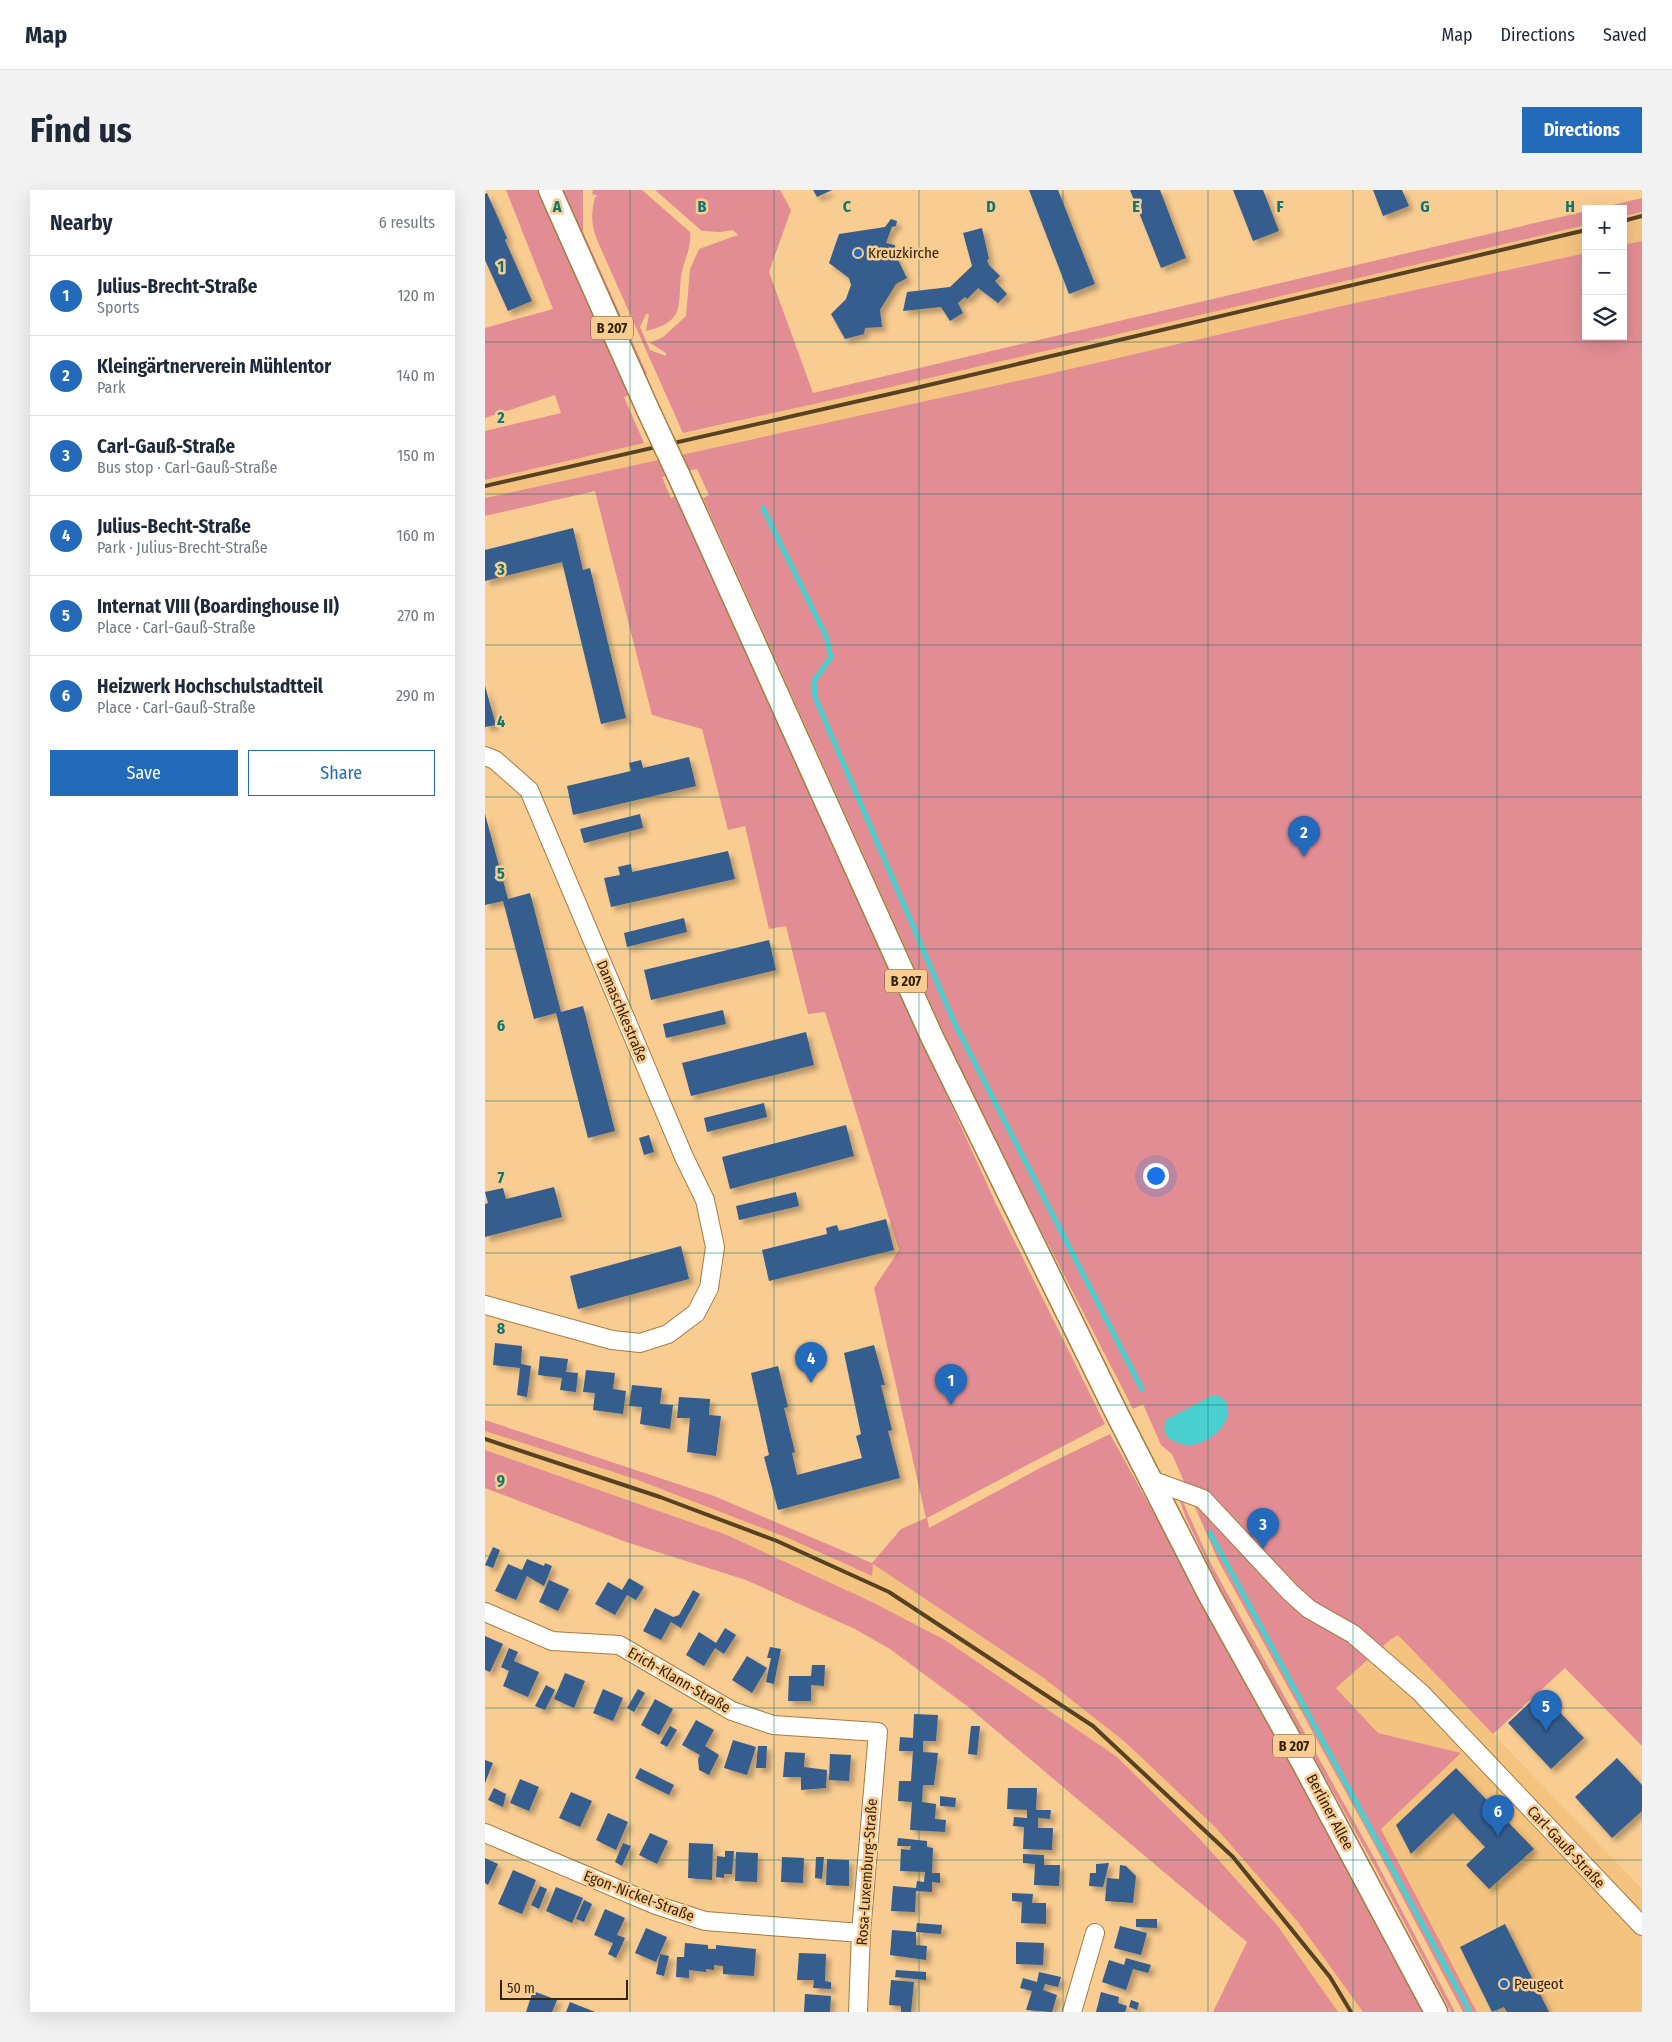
<!DOCTYPE html>
<html lang="en">
<head>
<meta charset="utf-8">
<style>
	:root { --surface:#fff; --page:#f2f2f3; --text:#1f2937; --muted:#747a83; --line:#e0e1e3; --accent:#236aba }
	body { margin:0; font-family:"Fira Sans Condensed",sans-serif; background:var(--page); color:var(--text) }
	.controls { position:absolute; right:15px; top:15px; display:grid; overflow:hidden; border-radius:0px; box-shadow:0 5px 20px #0002 }
	.controls button { width:45px; height:45px; display:grid; place-items:center; padding:0; border:0; border-bottom:1px solid var(--line); background:var(--surface); color:var(--text); font:25px sans-serif }
	.scale { position:absolute; left:15px; bottom:12px; width:128px; box-sizing:border-box; padding-left:5px; border:2px solid #35240c; border-top:0; font-size:14px; line-height:18px; white-space:nowrap; color:#35240c; -webkit-text-stroke:4px #f9cc91; paint-order:stroke }
	.you { position:absolute; left:670px; top:985px; width:18px; height:18px; margin:-12px; border:4px solid #fff; border-radius:50%; background:#1a73e8; box-shadow:0 0 0 8px #1a73e833 }
	.badge { display:grid; place-items:center; width:32px; height:32px; border-radius:50%; background:var(--accent); color:#fff; font-size:16px; font-weight:700 }
	.pin { position:absolute; translate:-50% -41px; filter:drop-shadow(0 1px 2px #0008) }
	.pin::after { content:''; position:absolute; top:26px; width:18px; height:15px; background:inherit; clip-path:polygon(0 0,100% 0,50% 100%) }
	.list { margin:0; padding:0; list-style:none }
	h2 { display:flex; justify-content:space-between; align-items:center; height:65px; margin:0; padding:0 20px; font-size:21px }
	h2 small { font-size:16px; font-weight:400; color:var(--muted) }
	.list li { display:grid; grid-template-columns:32px 1fr auto; gap:15px; align-items:center; box-sizing:border-box; height:80px; padding:0 20px; border-top:1px solid var(--line) }
	.list b { display:block; font-size:19px; white-space:nowrap }
	.list p { margin:0; font-size:16px; white-space:nowrap; color:var(--muted) }
	.list em { font-size:16px; font-style:normal; color:var(--muted) }
	.actions { display:flex; gap:10px; padding:15px 20px }
	.actions a { flex:1; padding:11px 0; border:1px solid var(--accent); border-radius:0px; text-align:center; font-size:18px; color:var(--accent) }
	.actions .main { background:var(--accent); color:#fff }
	.icon { flex:none; width:28px; height:28px; fill:none; stroke:currentColor; stroke-width:2; stroke-linecap:round; stroke-linejoin:round }
	.map { position:relative; flex:none; width:1157px; height:1822px; overflow:hidden; border-radius:0px }
	header { display:flex; align-items:center; gap:30px; box-sizing:border-box; height:70px; padding:0 25px; background:var(--surface); border-bottom:1px solid var(--line) }
	header strong { font-size:24px }
	nav { display:flex; gap:28px; margin-inline-start:auto; font-size:18px }
	.intro { display:flex; align-items:center; justify-content:space-between; box-sizing:border-box; height:120px; padding:0 30px }
	h1 { margin:0; font-size:35px }
	.button { padding:12px 22px; border-radius:0px; background:var(--accent); color:#fff; font-size:18px; font-weight:700 }
	main { display:flex; gap:30px; padding:0 30px }
	aside { flex:1; background:var(--surface); border-radius:0px; box-shadow:0 5px 20px #0002 }
	.map>svg:first-child { display:block }
	.built { fill:#f4c380 }
	.green { fill:#e28d94 }
	.water { fill:#49d0cf }
	.lines { fill:none; stroke-linecap:round; stroke-linejoin:round }
	.stream { stroke:#49d0cf; stroke-width:5 }
	.building { fill:#355d8e; filter:url(#shadow) }
	.minor-casing { stroke:#a57c42; stroke-width:20 }
	.major-casing { stroke:#a57c42; stroke-width:25 }
	.minor { stroke:#fff; stroke-width:18 }
	.major { stroke:#fff; stroke-width:22 }
	.rail { stroke:#574123; stroke-width:4 }
	.major-bridge-casing { stroke:#a57c42; stroke-width:25; stroke-linecap:butt }
	.major-bridge { stroke:#fff; stroke-width:22 }
	.grid { fill:none; stroke:#0f766e; stroke-width:1; stroke-opacity:0.55 }
	.poi-dot { fill:#236aba; stroke:#f9cc91; stroke-width:2 }
	.labels { text-anchor:middle; dominant-baseline:central; stroke-width:5; stroke-linejoin:round; paint-order:stroke }
	.shield { fill:#f9cc91; stroke:#705634; stroke-width:1 }
	.shield-label { font-size:14px; font-weight:bold; fill:#35240c }
	.poi-label { font-size:15px; fill:#35240c; stroke:#f9cc91; text-anchor:start }
	.street-label { font-size:15px; fill:#35240c; stroke:#f9cc91 }
	.grid-label { font-size:16px; text-anchor:middle; font-weight:bold; fill:#0f766e; stroke:#f9cc91; stroke-width:5; stroke-linejoin:round; paint-order:stroke }
</style>
</head>
<body>
<header>
<strong>Map</strong>
<nav><a>Map</a><a>Directions</a><a>Saved</a></nav>
</header>
<div class="intro"><h1>Find us</h1><a class="button">Directions</a></div>
<main>
<aside>
<h2>Nearby<small>6 results</small></h2>
<ul class="list">
<li><span class="badge">1</span><div><b>Julius-Brecht-Straße</b><p>Sports</p></div><em>120 m</em></li>
<li><span class="badge">2</span><div><b>Kleingärtnerverein Mühlentor</b><p>Park</p></div><em>140 m</em></li>
<li><span class="badge">3</span><div><b>Carl-Gauß-Straße</b><p>Bus stop · Carl-Gauß-Straße</p></div><em>150 m</em></li>
<li><span class="badge">4</span><div><b>Julius-Becht-Straße</b><p>Park · Julius-Brecht-Straße</p></div><em>160 m</em></li>
<li><span class="badge">5</span><div><b>Internat VIII (Boardinghouse II)</b><p>Place · Carl-Gauß-Straße</p></div><em>270 m</em></li>
<li><span class="badge">6</span><div><b>Heizwerk Hochschulstadtteil</b><p>Place · Carl-Gauß-Straße</p></div><em>290 m</em></li>
</ul>
<div class="actions"><a class="main">Save</a><a>Share</a></div>
</aside>
<div class="map">
<svg width="1157" height="1822" viewBox="0 0 1157 1822">
	<defs>
		<filter id="shadow"><feDropShadow dx="4.5" dy="4.5" stdDeviation="2.5" flood-color="#0004"/></filter>
	</defs>
	<rect width="100%" height="100%" fill="#f9cc91"/>
	<g class="built">
		<polygon points="1157,22 1157,51 1138,55 1138,26"/>
		<polygon points="1101,35 1101,63 861,115 555,186 0,308 0,290"/>
		<polygon points="0,1241 150,1289 303,1348 387,1386 387,1373 560,1489 640,1552 731,1638 813,1732 878,1822 853,1822 792,1735 713,1647 631,1566 460,1450 387,1412 242,1345 0,1260"/>
		<polygon points="913,1445 1157,1699 1157,1822 992,1822 896,1639 976,1563 893,1543 851,1498 905,1449"/>
	</g>
	<g class="green">
		<polygon points="21,0 52,0 144,205 139,207 159,253 0,290 0,241 76,223 70,205 0,228 0,138 68,119"/>
		<polygon points="77,0 98,0 98,42 162,184 160,185"/>
		<path d="M 108,0 L 157,0 L 205,42 C 207,55 200,69 197,81 C 191,112 204,131 161,141 L 164,124 L 161,124 L 155,137 L 165,160 L 181,166 L 181,163 L 165,153 L 178,147 L 201,126 L 205,79 L 214,59 L 253,45 L 248,40 L 235,42 L 217,41 L 170,0 L 295,0 L 306,20 L 284,82 L 328,203 L 1101,21 L 1101,35 L 397,199 L 198,243 L 112,50 C 106,34 106,24 110,7 L 113,6 L 107,4 Z"/>
		<polygon points="1157,8 1157,22 1138,26 1138,19 1111,19"/>
		<polygon points="1157,51 1157,1556 1080,1478 1008,1544 913,1445 905,1450 851,1498 893,1543 976,1563 896,1639 992,1822 978,1822 886,1648 733,1370 687,1264 676,1255 658,1214 648,1219 491,914 218,308 224,305 212,279 177,287 186,308 190,306 512,1016 620,1234 442,1328 444,1338 555,1278 625,1244 809,1577 939,1822 878,1822 813,1732 731,1638 640,1552 560,1489 388,1374 387,1386 303,1348 150,1289 0,1241 0,1230 229,1306 387,1373 416,1339 441,1328 389,1098 414,1060 340,822 323,824 301,736 284,739 260,636 243,640 217,539 167,525 110,301 0,326 0,308 555,186 861,115 1101,63 1101,146 1138,146 1138,55"/>
		<polygon points="0,1260 242,1345 387,1412 460,1450 631,1566 713,1647 792,1735 853,1822 728,1822 762,1752 482,1516 405,1459 370,1439 261,1390 141,1352 0,1298"/>
		<polygon points="695,1311 698,1312 726,1374 892,1673 970,1822 966,1822 889,1675 735,1399 701,1328"/>
	</g>
	<path class="water" d="M 726,1206 L 734,1206 L 741,1211 C 741,1214 743,1220 743,1223 C 740,1241 719,1256 702,1255 C 696,1255 689,1251 683,1248 L 679,1239 L 681,1230 Z"/>
	<g class="lines">
		<g class="stream">
			<polyline points="278,318 341,446 346,467 329,491 330,507 470,834 657,1199"/>
			<polyline points="725,1343 985,1822"/>
		</g>
	</g>
	<g class="building">
		<polygon points="328,0 347,0 332,7"/>
		<polygon points="544,0 573,0 610,94 584,104"/>
		<polygon points="645,0 675,0 701,68 676,78"/>
		<polygon points="748,0 778,0 794,41 768,51"/>
		<polygon points="888,0 917,0 924,16 898,26"/>
		<polygon points="2,3 22,48 20,50 47,111 23,121 0,70 0,4"/>
		<polygon points="406,29 412,31 411,36 407,37 401,53 410,55 411,66 422,88 411,94 395,120 397,137 380,138 379,144 360,149 346,124 361,109 366,95 364,88 344,73 354,44 400,37"/>
		<polygon points="497,38 504,69 502,70 504,75 515,86 510,91 522,104 513,113 493,98 482,109 480,107 473,113 478,123 465,131 456,117 418,121 422,102 465,97 487,76 478,43"/>
		<polygon points="88,338 98,380 105,378 141,528 116,534 77,372 0,391 0,360"/>
		<polygon points="0,496 11,535 0,537"/>
		<polygon points="204,567 211,596 88,625 82,596 146,581 144,573 156,570 158,578"/>
		<polygon points="0,624 23,709 45,703 76,822 98,816 130,941 103,948 71,823 49,829 18,711 0,715"/>
		<polygon points="155,624 158,638 99,653 95,639"/>
		<polygon points="243,661 250,689 126,717 119,688 135,685 133,677 146,674 147,682"/>
		<polygon points="199,728 202,742 142,757 139,743"/>
		<polygon points="284,750 291,780 166,810 159,780"/>
		<polygon points="238,820 241,834 181,848 178,834"/>
		<polygon points="321,842 329,875 206,906 197,873"/>
		<polygon points="279,913 282,927 222,942 219,928"/>
		<polygon points="361,935 369,966 245,999 237,967"/>
		<polygon points="164,945 169,962 159,965 154,948"/>
		<polygon points="69,997 77,1027 0,1047 0,1014 3,1013 0,1002 18,998 21,1009"/>
		<polygon points="311,1002 314,1016 254,1030 251,1016"/>
		<polygon points="401,1029 409,1060 284,1091 277,1060 342,1044 341,1038 352,1035 354,1041"/>
		<polygon points="196,1056 204,1089 93,1119 85,1086"/>
		<polygon points="10,1153 37,1156 36,1174 46,1176 42,1207 32,1205 35,1178 8,1175"/>
		<polygon points="389,1155 400,1195 396,1195 407,1240 403,1241 415,1288 293,1320 279,1267 284,1265 266,1183 293,1176 303,1217 299,1218 310,1262 307,1263 312,1285 377,1268 371,1246 376,1244 359,1163"/>
		<polygon points="55,1166 83,1169 81,1182 93,1183 91,1202 75,1200 77,1188 53,1185"/>
		<polygon points="101,1180 130,1183 128,1199 141,1201 138,1224 108,1220 110,1203 98,1202"/>
		<polygon points="147,1195 177,1198 175,1214 188,1215 185,1239 155,1234 157,1217 144,1216"/>
		<polygon points="194,1207 225,1209 224,1225 236,1226 231,1266 202,1262 205,1228 192,1228"/>
		<polygon points="8,1357 15,1360 8,1378 0,1375"/>
		<polygon points="42,1369 59,1376 60,1373 67,1376 59,1396 42,1386 31,1410 10,1401 23,1374 37,1380"/>
		<polygon points="144,1388 159,1397 151,1410 142,1405 130,1425 110,1414 123,1392 137,1400"/>
		<polygon points="64,1390 84,1399 73,1421 54,1412"/>
		<polygon points="208,1400 215,1404 196,1438 186,1432 176,1450 158,1441 170,1418 188,1427 194,1425"/>
		<polygon points="240,1438 251,1445 239,1464 230,1458 219,1476 201,1465 214,1442 231,1453"/>
		<polygon points="0,1446 18,1454 5,1482 0,1480"/>
		<polygon points="285,1457 296,1459 289,1494 281,1492 286,1468 282,1468"/>
		<polygon points="24,1458 33,1462 29,1471 54,1482 43,1507 18,1496 24,1481 16,1477"/>
		<polygon points="262,1466 282,1478 267,1503 247,1490"/>
		<polygon points="327,1475 340,1475 339,1496 326,1495 326,1511 303,1511 304,1486 326,1486"/>
		<polygon points="80,1483 100,1491 89,1518 69,1509"/>
		<polygon points="61,1495 70,1500 60,1520 50,1516"/>
		<polygon points="118,1499 138,1508 128,1531 108,1523"/>
		<polygon points="153,1499 160,1503 149,1522 142,1518"/>
		<polygon points="1056,1502 1099,1548 1066,1579 1023,1533"/>
		<polygon points="170,1509 188,1519 174,1545 156,1535"/>
		<polygon points="429,1524 453,1525 451,1551 438,1551 438,1562 453,1563 449,1595 438,1595 437,1612 451,1614 450,1629 461,1630 460,1642 425,1640 427,1612 413,1611 414,1591 426,1591 428,1561 414,1561 415,1547 428,1548"/>
		<polygon points="211,1530 229,1540 220,1556 234,1565 224,1585 214,1580 213,1569 215,1565 197,1555"/>
		<polygon points="185,1536 192,1540 182,1557 175,1553"/>
		<polygon points="486,1536 495,1536 492,1565 483,1564"/>
		<polygon points="248,1550 271,1557 262,1585 239,1578"/>
		<polygon points="273,1556 282,1556 281,1578 271,1578"/>
		<polygon points="300,1562 320,1563 319,1577 342,1580 341,1598 316,1600 316,1587 298,1587"/>
		<polygon points="345,1564 366,1565 364,1591 344,1590"/>
		<polygon points="1132,1568 1157,1595 1157,1621 1127,1648 1090,1607"/>
		<polygon points="0,1570 8,1573 0,1593"/>
		<polygon points="155,1578 189,1595 184,1605 150,1588"/>
		<polygon points="971,1578 1049,1659 1004,1699 981,1675 1000,1657 968,1623 926,1664 911,1635"/>
		<polygon points="35,1589 54,1597 44,1621 25,1613"/>
		<polygon points="9,1598 21,1604 18,1617 3,1610"/>
		<polygon points="523,1598 552,1598 551,1620 566,1620 565,1629 553,1628 553,1638 568,1638 567,1660 538,1659 539,1637 528,1636 529,1627 542,1628 542,1620 522,1619"/>
		<polygon points="86,1602 107,1611 95,1637 74,1628"/>
		<polygon points="455,1606 471,1608 470,1617 455,1616"/>
		<polygon points="123,1623 143,1632 131,1660 111,1650"/>
		<polygon points="165,1643 183,1651 172,1674 154,1665"/>
		<polygon points="413,1648 442,1651 442,1657 448,1658 447,1683 455,1683 455,1693 447,1692 447,1702 431,1701 430,1722 406,1721 408,1696 431,1698 432,1691 439,1692 440,1682 415,1681 416,1659 425,1660 426,1656 412,1656"/>
		<polygon points="138,1653 146,1656 137,1676 130,1672"/>
		<polygon points="204,1653 228,1654 227,1690 203,1688"/>
		<polygon points="240,1661 249,1661 247,1684 239,1684 239,1688 231,1687 232,1666 240,1667"/>
		<polygon points="251,1662 273,1663 272,1692 250,1691"/>
		<polygon points="538,1664 559,1665 559,1675 575,1675 574,1696 549,1695 550,1674 538,1673"/>
		<polygon points="297,1667 319,1668 318,1693 296,1692"/>
		<polygon points="331,1667 339,1667 337,1689 330,1688"/>
		<polygon points="0,1668 13,1674 3,1695 0,1693"/>
		<polygon points="342,1669 364,1670 364,1696 341,1695"/>
		<polygon points="624,1673 618,1697 604,1696 605,1683 611,1683 611,1674"/>
		<polygon points="635,1675 641,1676 651,1686 648,1713 620,1711 622,1688 634,1689"/>
		<polygon points="28,1680 51,1690 37,1724 13,1714"/>
		<polygon points="55,1696 62,1699 54,1719 46,1715"/>
		<polygon points="71,1697 98,1708 87,1733 61,1721"/>
		<polygon points="527,1703 548,1704 547,1713 561,1713 561,1734 536,1733 537,1712 527,1711"/>
		<polygon points="99,1710 107,1714 99,1732 91,1729"/>
		<polygon points="120,1719 140,1728 132,1745 140,1748 131,1768 123,1764 128,1753 109,1745"/>
		<polygon points="651,1729 672,1729 672,1738 651,1737"/>
		<polygon points="432,1733 457,1735 456,1744 431,1742 431,1755 442,1756 441,1770 405,1765 407,1740 431,1742"/>
		<polygon points="1020,1734 1064,1822 1022,1822 1019,1817 1007,1822 975,1757"/>
		<polygon points="635,1736 662,1743 656,1765 629,1758"/>
		<polygon points="161,1738 182,1747 171,1772 150,1763"/>
		<polygon points="531,1752 559,1753 558,1775 531,1774"/>
		<polygon points="200,1753 223,1755 223,1759 231,1759 231,1755 271,1759 269,1786 238,1784 238,1776 229,1775 229,1780 221,1779 221,1782 204,1780 204,1788 191,1787 192,1767 199,1767"/>
		<polygon points="314,1763 341,1764 340,1791 346,1792 346,1799 328,1798 329,1790 312,1790"/>
		<polygon points="175,1764 184,1766 179,1786 171,1784"/>
		<polygon points="641,1768 666,1775 663,1783 648,1779 641,1800 617,1792 624,1770 639,1775"/>
		<polygon points="411,1780 441,1782 441,1790 410,1787"/>
		<polygon points="554,1782 576,1787 573,1797 560,1794 558,1800 572,1805 567,1822 541,1820 547,1801 535,1798 538,1788 552,1792"/>
		<polygon points="406,1790 429,1792 426,1822 416,1822 416,1816 404,1815"/>
		<polygon points="48,1801 72,1810 67,1822 41,1822"/>
		<polygon points="616,1802 634,1807 633,1813 642,1816 640,1822 611,1822"/>
		<polygon points="320,1804 346,1806 345,1822 319,1822"/>
		<polygon points="646,1810 654,1813 652,1820 644,1817"/>
		<polygon points="85,1812 110,1822 81,1822"/>
	</g>
	<g class="lines">
		<g class="minor-casing">
			<g id="minor">
				<polyline points="0,566 10,570 44,600 199,967 220,1010 230,1057 224,1098 211,1123 183,1144 155,1153 127,1150 0,1115"/>
				<polyline points="666,1290 718,1309 805,1402 824,1419 868,1444 936,1503 1157,1736"/>
				<polyline points="0,1422 67,1451 134,1455 247,1521 288,1535 393,1542 376,1743 373,1822"/>
				<polyline points="0,1643 171,1715 220,1731 376,1743"/>
				<polyline points="587,1822 610,1743"/>
			</g>
		</g>
		<g class="major-casing">
			<g id="major">
				<polyline points="65,0 164,222"/>
				<polyline points="193,284 447,847 631,1222 725,1406 818,1573 951,1822"/>
			</g>
		</g>
		<use href="#minor" class="minor"/>
		<use href="#major" class="major"/>
		<g class="rail">
			<polyline points="1138,31 1157,26"/>
			<polyline points="0,296 431,198 1101,40"/>
			<polyline points="0,1249 175,1307 292,1351 404,1402 518,1477 608,1536 748,1667 845,1787 866,1822"/>
		</g>
		<g class="major-bridge-casing">
			<polyline id="major-bridge" points="164,222 193,284"/>
		</g>
		<use href="#major-bridge" class="major-bridge"/>
	</g>
	<path class="grid" d="M 145,0 L 145,1822M 289,0 L 289,1822M 434,0 L 434,1822M 578,0 L 578,1822M 723,0 L 723,1822M 868,0 L 868,1822M 1012,0 L 1012,1822M 0,152 L 1157,152M 0,304 L 1157,304M 0,455 L 1157,455M 0,607 L 1157,607M 0,759 L 1157,759M 0,911 L 1157,911M 0,1063 L 1157,1063M 0,1215 L 1157,1215M 0,1366 L 1157,1366M 0,1518 L 1157,1518M 0,1670 L 1157,1670"/>
	<g class="poi-dot">
		<circle cx="373" cy="63" r="5"/>
		<circle cx="1019" cy="1794" r="5"/>
	</g>
	<g class="labels">
		<g class="shield">
			<rect x="106" y="126.5" width="42" height="23" rx="4"/>
			<rect x="400" y="779.5" width="42" height="23" rx="4"/>
			<rect x="788" y="1544.5" width="42" height="23" rx="4"/>
		</g>
		<g class="shield-label">
			<text x="127" y="138">B 207</text>
			<text x="421" y="791">B 207</text>
			<text x="809" y="1556">B 207</text>
		</g>
		<g class="poi-label">
			<text x="383" y="63">Kreuzkirche</text>
			<text x="1029" y="1794">Peugeot</text>
		</g>
		<g class="street-label">
			<text transform="translate(137 821) rotate(67)">Damaschkestraße</text>
			<text transform="translate(194 1490) rotate(30)">Erich-Klann-Straße</text>
			<text transform="translate(845 1622) rotate(62)">Berliner Allee</text>
			<text transform="translate(1081 1657) rotate(47)">Carl-Gauß-Straße</text>
			<text transform="translate(382 1682) rotate(-86)">Rosa-Luxemburg-Straße</text>
			<text transform="translate(154 1706) rotate(21)">Egon-Nickel-Straße</text>
		</g>
	</g>
	<g class="grid-label">
		<text x="72" y="22">A</text>
		<text x="217" y="22">B</text>
		<text x="362" y="22">C</text>
		<text x="506" y="22">D</text>
		<text x="651" y="22">E</text>
		<text x="795" y="22">F</text>
		<text x="940" y="22">G</text>
		<text x="1085" y="22">H</text>
		<text x="16" y="82">1</text>
		<text x="16" y="233">2</text>
		<text x="16" y="385">3</text>
		<text x="16" y="537">4</text>
		<text x="16" y="689">5</text>
		<text x="16" y="841">6</text>
		<text x="16" y="993">7</text>
		<text x="16" y="1144">8</text>
		<text x="16" y="1296">9</text>
	</g>
</svg>
<div class="controls">
<button>+</button>
<button>−</button>
<button><svg class="icon" aria-label="layers" viewBox="0 0 24 24"><path d="M12 4l9 5-9 5-9-5zM3 14l9 5 9-5"/></svg></button>
</div>
<div class="scale">50 m</div>
<div class="you"></div>
<div class="pin badge" style="left:466px;top:1215px">1</div>
<div class="pin badge" style="left:819px;top:667px">2</div>
<div class="pin badge" style="left:778px;top:1359px">3</div>
<div class="pin badge" style="left:326px;top:1193px">4</div>
<div class="pin badge" style="left:1061px;top:1541px">5</div>
<div class="pin badge" style="left:1013px;top:1646px">6</div>
</div>
</main>
</body>
</html>
